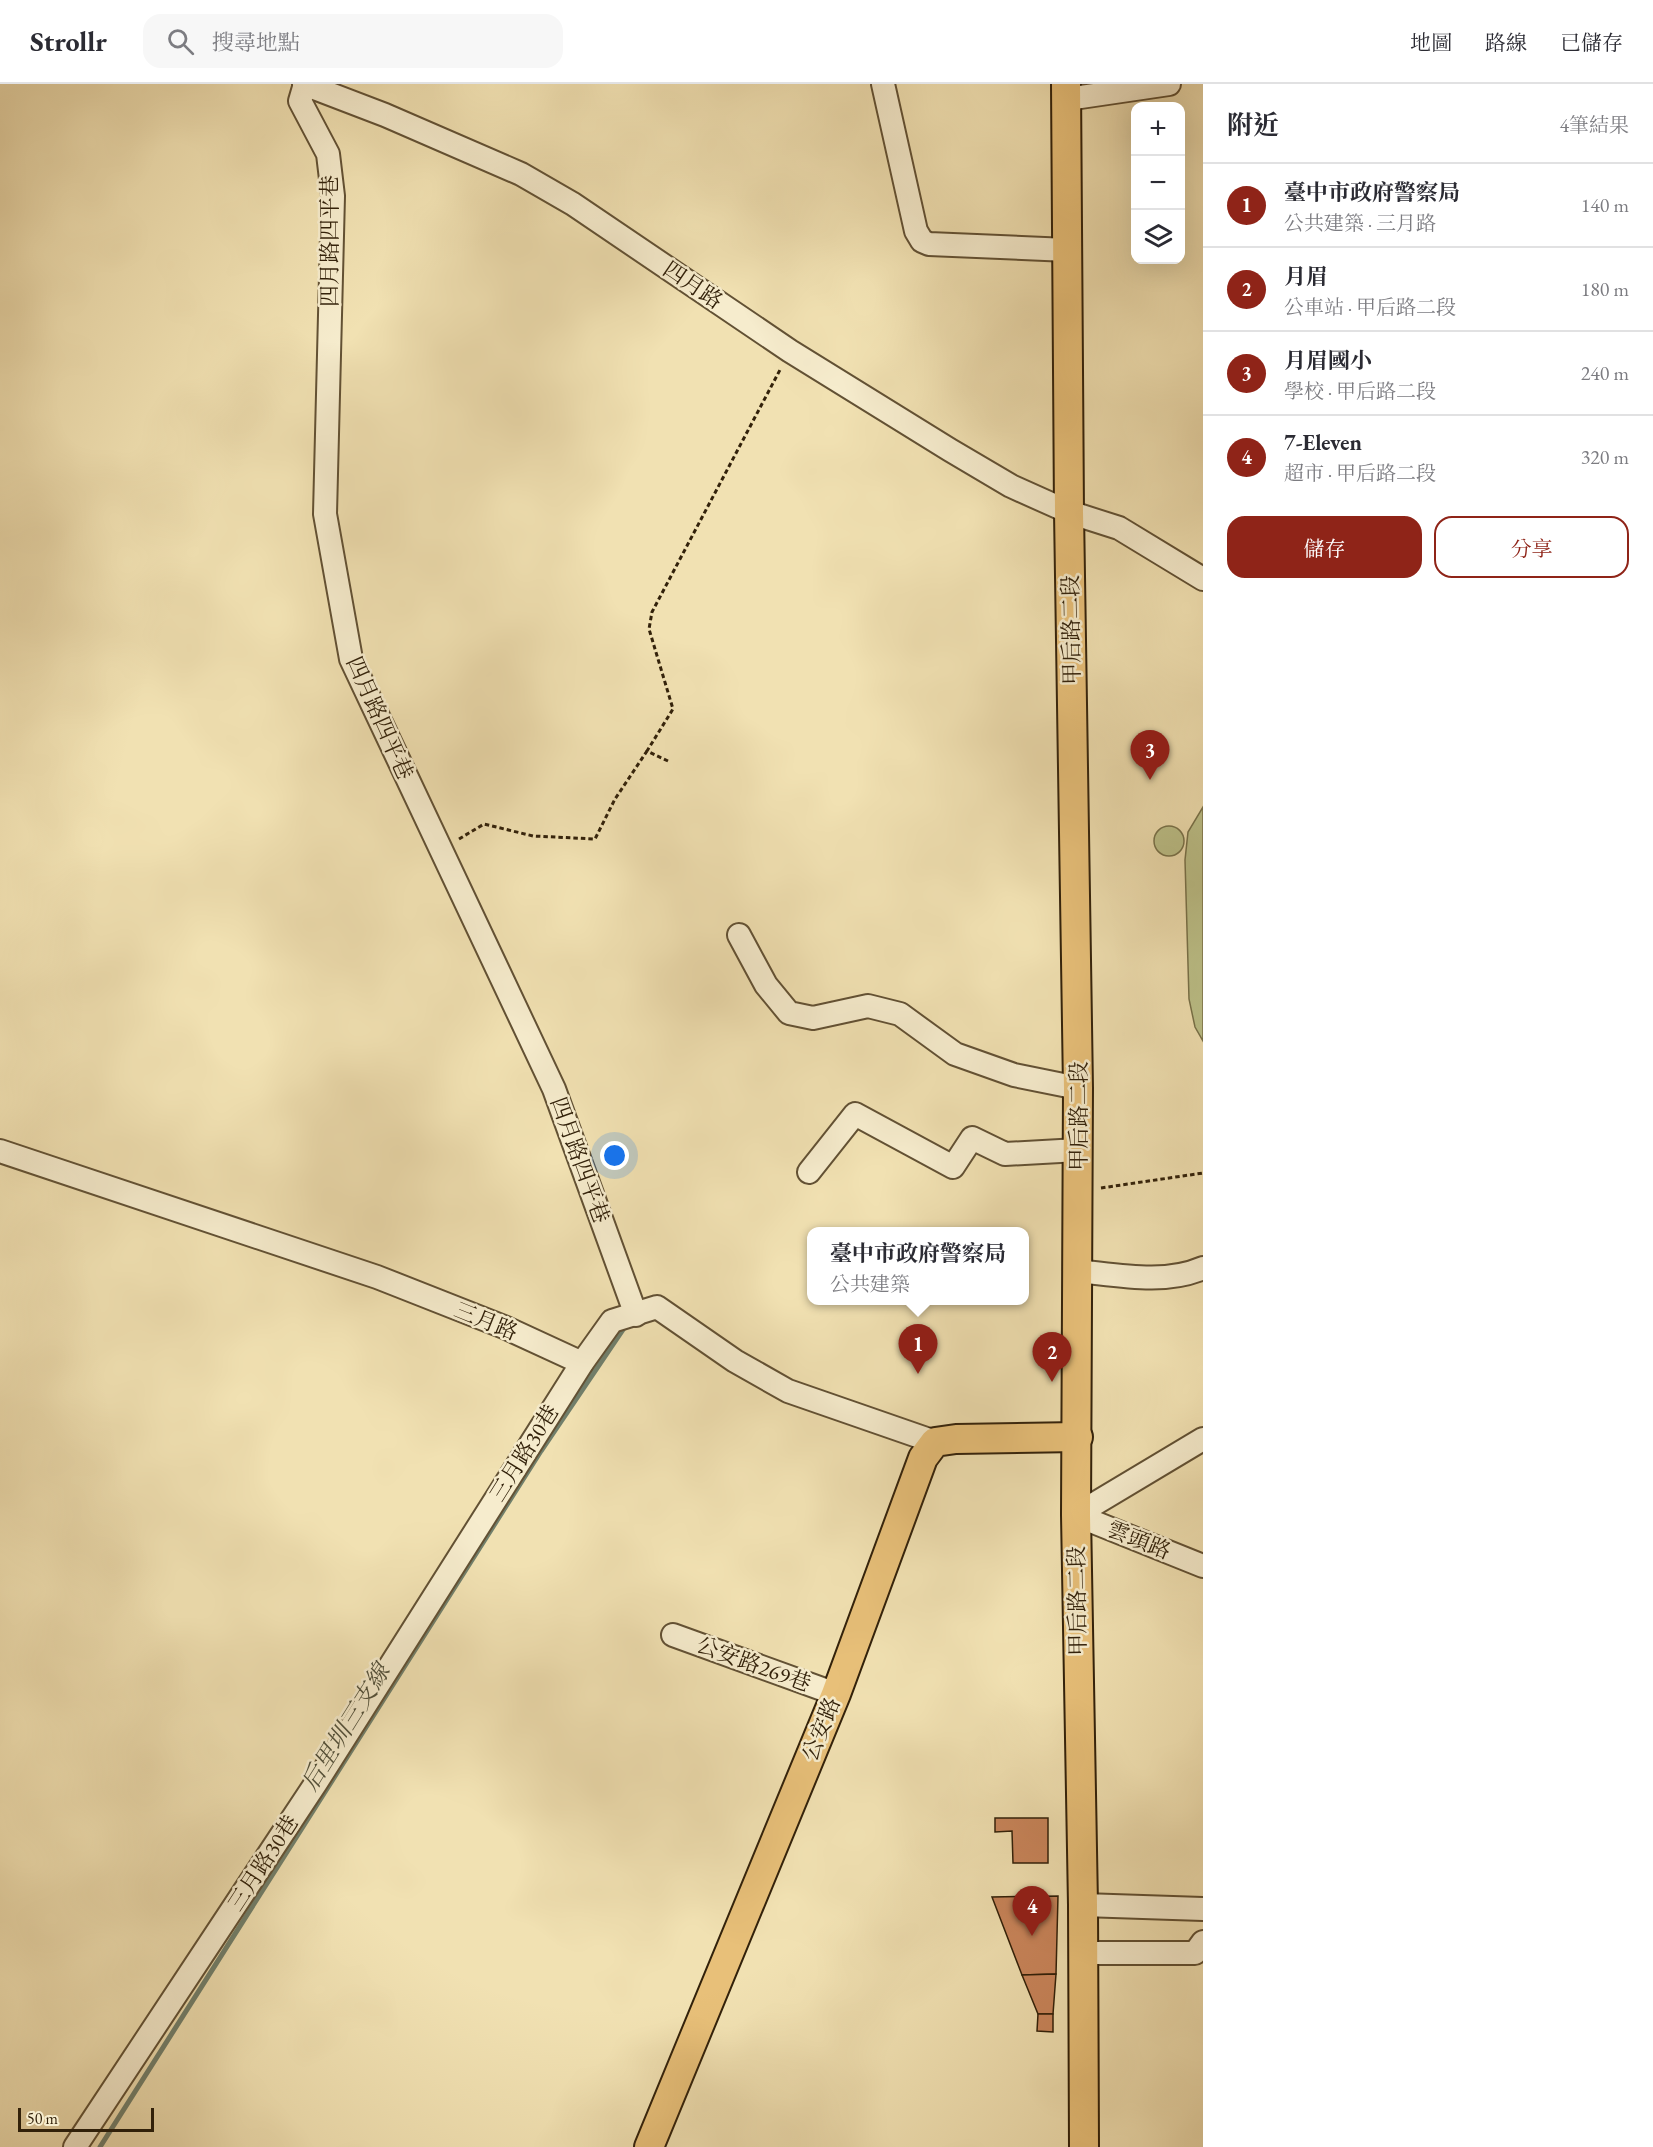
<!DOCTYPE html>
<html lang="zh-TW">
<head>
<meta charset="utf-8">
<style>
	:root { --surface:#fff; --page:#f7f7f7; --text:#2b2b33; --muted:#7c7c81; --line:#e1e1e2; --accent:#8f2418 }
	body { margin:0; font-family:"EB Garamond","Noto Serif TC",serif; background:var(--page); color:var(--text) }
	.controls { position:absolute; right:18px; top:18px; display:grid; overflow:hidden; border-radius:12px; box-shadow:0 6px 24px #0002 }
	.controls button { width:54px; height:54px; display:grid; place-items:center; padding:0; border:0; border-bottom:2px solid var(--line); background:var(--surface); color:var(--text); font:30px sans-serif }
	.scale { position:absolute; left:18px; bottom:15px; width:136px; box-sizing:border-box; padding-left:6px; border:3px solid #32210a; border-top:0; font-size:16px; line-height:21px; white-space:nowrap; color:#32210a; -webkit-text-stroke:4px #f6eccd; paint-order:stroke }
	.you { position:absolute; left:615px; top:1072px; width:21px; height:21px; margin:-15px; border:4px solid #fff; border-radius:50%; background:#1a73e8; box-shadow:0 0 0 9px #1a73e833 }
	.badge { display:grid; place-items:center; width:39px; height:39px; border-radius:50%; background:var(--accent); color:#fff; font-size:20px; font-weight:700 }
	.pin { position:absolute; translate:-50% -50px; filter:drop-shadow(0 2px 3px #0008) }
	.pin::after { content:''; position:absolute; top:32px; width:21px; height:18px; background:inherit; clip-path:polygon(0 0,100% 0,50% 100%) }
	.popup { position:absolute; left:807px; top:1143px; width:222px; height:78px; box-sizing:border-box; display:grid; place-content:center; border-radius:12px; background:var(--surface); filter:drop-shadow(0 2px 4px #0005); font-size:20px; white-space:nowrap; color:var(--muted) }
	.popup b { font-size:22px; color:var(--text) }
	.popup::after { content:''; position:absolute; left:50%; top:100%; margin-left:-12px; border:12px solid transparent; border-top-color:var(--surface) }
	.list { margin:0; padding:0; list-style:none }
	h2 { display:flex; justify-content:space-between; align-items:center; height:78px; margin:0; padding:0 24px; font-size:26px }
	h2 small { font-size:20px; font-weight:400; color:var(--muted) }
	.list li { display:grid; grid-template-columns:39px 1fr auto; gap:18px; align-items:center; box-sizing:border-box; height:84px; padding:0 24px; border-top:2px solid var(--line) }
	.list b { display:block; font-size:22px; white-space:nowrap }
	.list p { margin:0; font-size:20px; white-space:nowrap; color:var(--muted) }
	.list em { font-size:20px; font-style:normal; color:var(--muted) }
	.actions { display:flex; gap:12px; padding:18px 24px }
	.actions a { flex:1; padding:14px 0; border:2px solid var(--accent); border-radius:18px; text-align:center; font-size:21px; color:var(--accent) }
	.actions .main { background:var(--accent); color:#fff }
	.icon { flex:none; width:33px; height:33px; fill:none; stroke:currentColor; stroke-width:2; stroke-linecap:round; stroke-linejoin:round }
	.map { position:relative; flex:none; width:1203px; height:2063px; overflow:hidden }
	header { display:flex; align-items:center; gap:36px; box-sizing:border-box; height:84px; padding:0 30px; background:var(--surface); border-bottom:2px solid var(--line) }
	header strong { font-size:28px }
	nav { display:flex; gap:33px; margin-inline-start:auto; font-size:21px }
	.search { width:420px; height:54px; background:var(--page); display:flex; align-items:center; gap:15px; box-sizing:border-box; padding:0 21px; border-radius:18px; color:var(--muted); font-size:22px }
	main { display:flex }
	aside { flex:1; background:var(--surface) }
	.map>svg:first-child { display:block }
	.green { fill:#bdc28a; stroke:#78724a; stroke-width:1.5 }
	.lines { fill:none; stroke-linecap:round; stroke-linejoin:round }
	.stream { stroke:#717f6b; stroke-width:5 }
	.building { fill:#ca865c; stroke:#32210a; stroke-width:1.5 }
	.minor-casing { stroke:#625134; stroke-width:26 }
	.major-casing { stroke:#32210a; stroke-width:32 }
	.path { stroke:#32210a; stroke-width:3; stroke-dasharray:4.5 3; stroke-linecap:butt }
	.minor { stroke:#f6eccd; stroke-width:22 }
	.major { stroke:#e8c079; stroke-width:28 }
	.labels { text-anchor:middle; dominant-baseline:central; stroke-width:5; stroke-linejoin:round; paint-order:stroke }
	.street-label { font-size:22px; fill:#32210a; stroke:#f6eccd }
	.water-label { font-size:24px; font-style:italic; fill:#52503a; stroke:#f6eccd }
</style>
</head>
<body>
<header>
<strong>Strollr</strong>
<div class="search"><svg class="icon" aria-label="search" viewBox="0 0 24 24"><circle cx="10" cy="10" r="6"/><path d="M15 15l6 6"/></svg>搜尋地點</div>
<nav><a>地圖</a><a>路線</a><a>已儲存</a></nav>
</header>
<main>
<div class="map">
<svg width="1203" height="2063" viewBox="0 0 1203 2063">
	<rect width="100%" height="100%" fill="#f1e1b2"/>
	<filter id="stains"><feTurbulence type="fractalNoise" baseFrequency=".00333" numOctaves="4"/><feColorMatrix values="0 0 0 0 .2 0 0 0 0 .09 0 0 0 0 .02 0 0 0 .5 -.17"/></filter>
	<radialGradient id="worn" r=".72"><stop offset=".6" stop-color="#630" stop-opacity="0"/><stop offset="1" stop-color="#630" stop-opacity=".3"/></radialGradient>
	<g class="green">
		<polygon points="1203,723 1203,957 1195,943 1189,915 1185,776 1188,748"/>
		<circle cx="1169" cy="757" r="15"/>
	</g>
	<g class="lines">
		<polyline class="stream" points="100,2063 541,1367 624,1244"/>
	</g>
	<g class="building">
		<polygon points="995,1734 1048,1734 1048,1779 1013,1779 1012,1747 995,1748"/>
		<polygon points="1058,1812 1056,1890 1022,1891 992,1813"/>
		<polygon points="1056,1890 1053,1930 1038,1930 1022,1891"/>
		<polygon points="1038,1930 1053,1930 1053,1948 1037,1947"/>
	</g>
	<g class="lines">
		<g class="minor-casing">
			<g id="minor">
				<polyline points="304,0 385,31 521,90 573,120 790,267 950,366 1011,402 1069,428 1119,444 1203,495"/>
				<polyline points="305,0 300,17 328,70 333,112 325,430 351,575 554,1005 636,1231"/>
				<polyline points="883,0 916,147 922,157 929,160 1068,166"/>
				<polyline points="1067,15 1169,0"/>
				<polyline points="739,851 766,901 789,929 813,934 868,922 900,930 955,970 1014,991 1078,1004"/>
				<polyline points="0,1067 377,1193 504,1243 582,1279"/>
				<polyline points="809,1088 855,1030 953,1083 972,1054 1005,1070 1078,1066"/>
				<path d="M 1077,1187 C 1118,1191 1164,1201 1203,1184"/>
				<polyline points="1076,1431 1203,1355"/>
				<polyline points="1076,1431 1203,1482"/>
				<polyline points="673,1551 836,1610"/>
				<polyline points="1083,1821 1203,1825"/>
				<polyline points="1082,1869 1195,1869 1203,1858"/>
				<polyline points="75,2063 316,1699 582,1279 612,1237 657,1223 735,1277 788,1307 935,1358"/>
			</g>
		</g>
		<g class="major-casing">
			<g id="major">
				<polyline points="1066,0 1069,428 1078,1004 1076,1431 1083,1821 1084,2063"/>
				<polyline points="649,2063 836,1610 923,1374 935,1358 956,1355 1078,1353"/>
			</g>
		</g>
		<g class="path">
			<polyline points="668,677 647,667 673,625 649,545 652,528 781,284"/>
			<polyline points="459,755 484,740 533,752 595,755 615,715 647,667"/>
			<polyline points="1101,1104 1203,1089"/>
		</g>
		<use href="#minor" class="minor"/>
		<use href="#major" class="major"/>
	</g>
	<g class="labels">
		<g class="street-label">
			<text transform="translate(329 157) rotate(-90)">四月路四平巷</text>
			<text transform="translate(693 201) rotate(34)">四月路</text>
			<text transform="translate(1071 546) rotate(-91)">甲后路二段</text>
			<text transform="translate(380 634) rotate(66)">四月路四平巷</text>
			<text transform="translate(1078 1032) rotate(-90)">甲后路二段</text>
			<text transform="translate(580 1076) rotate(70)">四月路四平巷</text>
			<text transform="translate(486 1237) rotate(22)">三月路</text>
			<text transform="translate(524 1369) rotate(-58)">三月路30巷</text>
			<text transform="translate(1139 1456) rotate(22)">雲頭路</text>
			<text transform="translate(1077 1517) rotate(-91)">甲后路二段</text>
			<text transform="translate(754 1580) rotate(20)">公安路269巷</text>
			<text transform="translate(821 1645) rotate(-68)">公安路</text>
			<text transform="translate(263 1779) rotate(-57)">三月路30巷</text>
		</g>
		<g class="water-label">
			<text transform="translate(345 1643) rotate(-58)">后里圳三支線</text>
		</g>
	</g>
	<rect width="100%" height="100%" filter="url(#stains)"/>
	<rect width="100%" height="100%" fill="url(#worn)"/>
</svg>
<div class="controls">
<button>+</button>
<button>−</button>
<button><svg class="icon" aria-label="layers" viewBox="0 0 24 24"><path d="M12 4l9 5-9 5-9-5zM3 14l9 5 9-5"/></svg></button>
</div>
<div class="scale">50 m</div>
<div class="you"></div>
<div class="pin badge" style="left:918px;top:1290px">1</div>
<div class="popup"><b>臺中市政府警察局</b>公共建築</div>
<div class="pin badge" style="left:1052px;top:1298px">2</div>
<div class="pin badge" style="left:1150px;top:696px">3</div>
<div class="pin badge" style="left:1032px;top:1852px">4</div>
</div>
<aside>
<h2>附近<small>4筆結果</small></h2>
<ul class="list">
<li><span class="badge">1</span><div><b>臺中市政府警察局</b><p>公共建築 · 三月路</p></div><em>140 m</em></li>
<li><span class="badge">2</span><div><b>月眉</b><p>公車站 · 甲后路二段</p></div><em>180 m</em></li>
<li><span class="badge">3</span><div><b>月眉國小</b><p>學校 · 甲后路二段</p></div><em>240 m</em></li>
<li><span class="badge">4</span><div><b>7-Eleven</b><p>超市 · 甲后路二段</p></div><em>320 m</em></li>
</ul>
<div class="actions"><a class="main">儲存</a><a>分享</a></div>
</aside>
</main>
</body>
</html>
